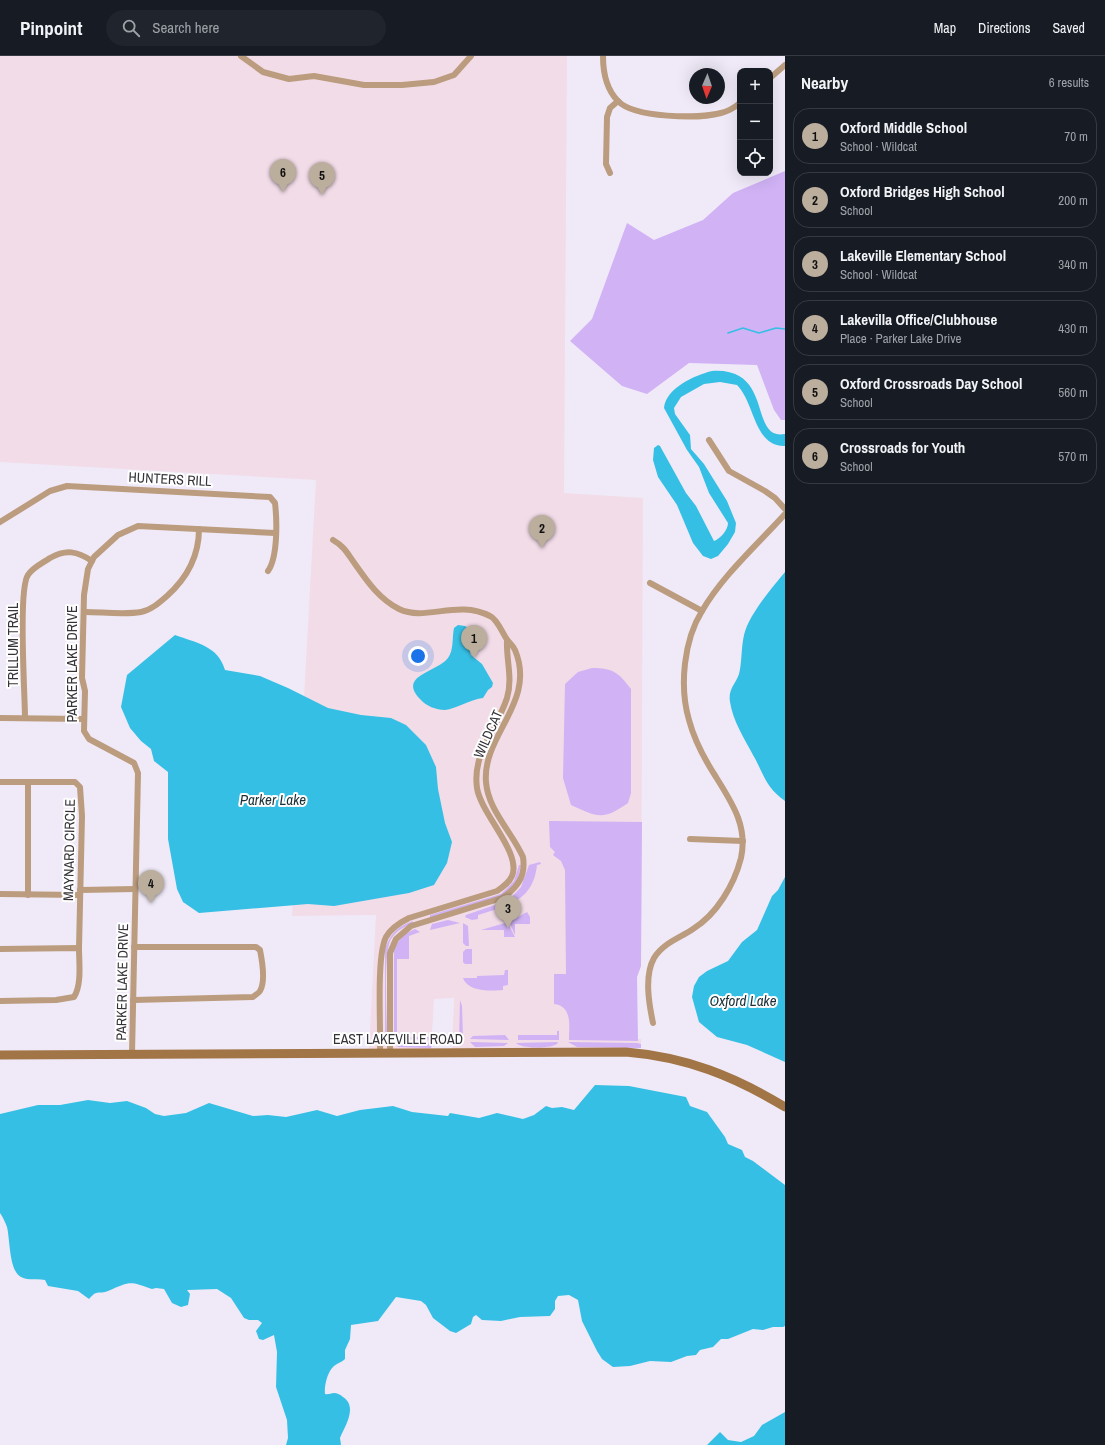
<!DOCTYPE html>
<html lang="en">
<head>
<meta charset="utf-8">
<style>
	:root { --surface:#171b24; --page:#20242c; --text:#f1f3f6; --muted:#9ea1a6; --line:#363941; --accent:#bbae9c }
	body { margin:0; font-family:"Archivo Narrow",sans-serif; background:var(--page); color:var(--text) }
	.controls { position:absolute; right:12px; top:12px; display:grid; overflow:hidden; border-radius:8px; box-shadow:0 4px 16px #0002 }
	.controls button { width:36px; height:36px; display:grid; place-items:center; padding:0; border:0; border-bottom:1px solid var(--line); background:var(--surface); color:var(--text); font:20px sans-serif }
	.compass { position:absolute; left:689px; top:12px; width:36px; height:36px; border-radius:50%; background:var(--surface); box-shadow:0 4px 16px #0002; rotate:182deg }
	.you { position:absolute; left:418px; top:600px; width:14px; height:14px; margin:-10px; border:3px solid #fff; border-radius:50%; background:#1a73e8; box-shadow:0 0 0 6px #1a73e833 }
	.badge { display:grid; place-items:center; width:26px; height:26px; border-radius:50%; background:var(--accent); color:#111; font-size:13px; font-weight:700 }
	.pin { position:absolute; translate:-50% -33px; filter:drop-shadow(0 1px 2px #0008) }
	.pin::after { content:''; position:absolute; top:21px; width:14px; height:12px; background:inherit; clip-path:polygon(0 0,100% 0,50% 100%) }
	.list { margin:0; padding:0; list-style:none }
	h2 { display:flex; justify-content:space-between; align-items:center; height:52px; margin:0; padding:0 16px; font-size:17px }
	h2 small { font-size:13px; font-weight:400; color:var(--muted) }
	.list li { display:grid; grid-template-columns:26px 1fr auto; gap:12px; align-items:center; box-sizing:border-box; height:56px; margin:0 8px 8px; padding:0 8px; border:1px solid var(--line); border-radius:16px }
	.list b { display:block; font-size:15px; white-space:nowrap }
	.list p { margin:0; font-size:13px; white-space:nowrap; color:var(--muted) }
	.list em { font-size:13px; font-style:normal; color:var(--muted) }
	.icon { flex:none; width:22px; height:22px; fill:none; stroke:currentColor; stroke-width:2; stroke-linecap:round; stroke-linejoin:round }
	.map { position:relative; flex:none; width:785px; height:1389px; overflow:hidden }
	header { display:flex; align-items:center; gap:24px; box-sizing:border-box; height:56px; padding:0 20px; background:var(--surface); border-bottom:1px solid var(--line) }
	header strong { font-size:19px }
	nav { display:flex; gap:22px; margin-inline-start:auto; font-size:14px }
	.search { width:280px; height:36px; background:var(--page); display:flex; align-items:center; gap:10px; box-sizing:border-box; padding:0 14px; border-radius:22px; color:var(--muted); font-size:15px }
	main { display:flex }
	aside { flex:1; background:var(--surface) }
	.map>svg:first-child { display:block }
	.education { fill:#f2dce8 }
	.green { fill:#d0b2f5 }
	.water { fill:#36bfe4 }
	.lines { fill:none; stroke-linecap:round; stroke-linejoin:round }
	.stream { stroke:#36bfe4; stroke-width:1.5 }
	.street { stroke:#bb9c7e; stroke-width:6 }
	.secondary { stroke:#a17546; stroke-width:9 }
	.labels { text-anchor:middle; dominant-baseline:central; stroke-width:4; stroke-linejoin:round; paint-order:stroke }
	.street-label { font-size:14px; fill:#363439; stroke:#fff }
	.water-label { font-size:15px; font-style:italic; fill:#1b3239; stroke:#fff }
</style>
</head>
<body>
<header>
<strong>Pinpoint</strong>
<div class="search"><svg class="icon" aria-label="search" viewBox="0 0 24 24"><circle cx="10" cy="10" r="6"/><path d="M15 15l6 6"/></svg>Search here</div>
<nav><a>Map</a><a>Directions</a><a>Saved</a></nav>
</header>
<main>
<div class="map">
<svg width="785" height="1389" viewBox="0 0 785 1389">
	<rect width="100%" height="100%" fill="#f0eaf8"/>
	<polygon class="education" points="0,0 567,0 564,437 643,442 641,910 637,921 636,983 641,983 641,992 452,994 454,942 434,943 431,994 369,994 376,859 292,860 316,424 0,406"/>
	<g class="green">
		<polygon points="785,115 785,364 781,364 774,354 757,309 689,307 647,338 622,330 570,285 592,263 627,167 654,184 703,164 733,137"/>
		<path d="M 592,612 C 613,612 618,616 631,633 L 631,737 L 628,747 C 602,765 598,761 571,749 L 563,722 L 565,628 L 578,616 Z"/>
		<path d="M 549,765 L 642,766 L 641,910 L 637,921 L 638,985 L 569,984 C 569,971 573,950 554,948 L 554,918 L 566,918 L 565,814 L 561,805 L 553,799 L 555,796 L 550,791 Z"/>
		<path d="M 540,806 L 541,808 L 537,809 C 533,845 509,849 478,859 L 478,863 L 472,864 L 465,861 L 466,859 L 509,844 L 521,831 L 529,809 Z"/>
		<polygon points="519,809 521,809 517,826 503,840 430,862 430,859 501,838 514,825"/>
		<polygon points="527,856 530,861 530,868 515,868 515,879 510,868 511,865"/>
		<polygon points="448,864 460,867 430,874 432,868"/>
		<path d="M 413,865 L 413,867 C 404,871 397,874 391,883 C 383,897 387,963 387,982 L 385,983 L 385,893 C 390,878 398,870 413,865 Z"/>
		<polygon points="463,867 468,870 469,890 466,890 463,887"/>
		<polygon points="505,867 509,869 515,881 504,881 504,874 481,874"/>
		<path d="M 415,873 L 420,876 L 409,880 L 409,903 L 397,903 L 397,981 L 432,981 L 432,985 L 426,983 L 394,984 L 394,895 C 397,884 405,877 415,873 Z"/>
		<polygon points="466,893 472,893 472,908 465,908 463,906 463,896"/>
		<path d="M 505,914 L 508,914 L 508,929 L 503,930 L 503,934 C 491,935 468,936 463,922 L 477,922 L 477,920 L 504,919 Z"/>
		<polygon points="460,944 462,950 463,983 461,988 459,988"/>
		<polygon points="557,975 559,975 559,984 518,984 518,979 557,979"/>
		<polygon points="505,979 509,984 470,983 473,980"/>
		<polygon points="397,985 427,986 432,988 431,992 398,991 394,986"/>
		<polygon points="470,986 471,986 508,987 504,990 475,991"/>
		<polygon points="568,986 637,987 641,988 641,992 577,991"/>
		<path d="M 516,987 L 557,986 L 558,987 C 553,993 521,993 516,987 Z"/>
	</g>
	<g class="water">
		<path d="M 712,315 C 775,311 748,385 785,378 L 785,390 C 754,391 755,347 737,329 L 720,326 L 704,328 L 681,341 L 674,352 L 675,358 L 690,379 L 691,393 L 704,408 L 727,445 L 736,467 L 735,476 L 728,488 L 718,500 L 711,503 L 703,500 L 693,487 L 677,449 L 658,421 L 653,404 L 654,392 L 658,389 L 660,390 L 686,437 L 696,450 L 714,485 C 720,483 728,474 728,467 L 709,437 L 699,411 L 687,394 L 664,352 C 666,332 695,319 712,315 Z"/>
		<path d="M 785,516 L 785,745 C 765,731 764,718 753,699 C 744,682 733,665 730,646 C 728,633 735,629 739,618 C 742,606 741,592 744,579 C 749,558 772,532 785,516 Z"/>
		<path d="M 458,569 L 465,570 L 473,575 L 473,580 L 469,592 L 471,599 L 482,608 L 493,627 L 492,631 L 488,634 L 483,642 C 471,643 456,653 445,654 C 436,654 426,650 420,643 C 398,619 436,617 448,602 C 454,594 452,581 454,572 Z"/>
		<path d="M 175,579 C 197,587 218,590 225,614 L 260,620 L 288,632 L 328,652 L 361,659 L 391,662 L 406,669 L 426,689 L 436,711 L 438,733 L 445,767 L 452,786 L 447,807 L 434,829 L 409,837 L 334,850 L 308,848 L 199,857 L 183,846 L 177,833 L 168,783 L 168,716 L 154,705 L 151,693 L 141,685 L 130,672 L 121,651 L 127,619 Z"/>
		<polygon points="785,821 785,1006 747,989 717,981 699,966 692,941 694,930 699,921 707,915 728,905 742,886 757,874 772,840 778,834"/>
		<path d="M 595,1029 L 629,1030 L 686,1041 L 690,1050 L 707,1056 L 725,1081 L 728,1088 L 742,1094 L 745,1101 L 753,1105 L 785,1129 L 785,1270 L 783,1271 L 773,1271 L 763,1274 L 753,1273 L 728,1283 L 721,1283 L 713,1291 L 700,1294 L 696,1299 L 687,1300 L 671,1306 L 650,1305 L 630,1310 L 613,1311 L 602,1303 L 597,1295 L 582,1265 L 578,1244 L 569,1239 L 558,1240 L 555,1245 L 555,1253 L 550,1260 L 520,1261 L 501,1265 L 482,1264 L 476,1259 L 473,1261 L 471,1268 L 456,1277 L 450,1275 L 433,1262 L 426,1249 L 421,1245 L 396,1241 L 378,1265 L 351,1269 L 350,1283 L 345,1294 L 345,1303 C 342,1306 338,1307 334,1310 C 327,1316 324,1331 325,1338 C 328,1339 331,1337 334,1337 C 337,1337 341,1339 343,1341 C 358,1351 345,1370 340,1382 L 341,1389 L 286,1389 L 288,1382 L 287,1364 L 276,1331 L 277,1296 L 274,1279 L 263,1284 L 259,1283 L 256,1275 L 262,1267 L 258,1264 L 249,1264 L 244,1262 L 231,1242 L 217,1233 L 187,1234 L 190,1238 L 188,1249 L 181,1251 L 172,1247 L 164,1233 L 156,1232 L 152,1233 C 129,1225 131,1225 108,1235 C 104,1237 100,1236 96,1237 C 93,1238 91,1241 89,1243 L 78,1235 L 48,1230 L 45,1224 C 37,1222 29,1225 21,1221 C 9,1215 10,1183 7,1171 C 5,1166 3,1161 0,1157 L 0,1058 L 38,1049 L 60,1049 L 88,1044 L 110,1047 L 127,1045 L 146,1052 L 155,1058 L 164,1060 L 186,1057 L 209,1047 L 253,1060 L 268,1059 L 286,1061 L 317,1054 L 337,1060 L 360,1054 L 393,1050 L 412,1056 L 448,1060 L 450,1057 L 479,1062 L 497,1057 L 523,1063 L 534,1059 L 546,1050 L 552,1052 L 562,1051 L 574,1054 Z"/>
		<polygon points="785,1356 785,1389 707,1389 720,1376 728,1384 741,1386 754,1380 762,1369"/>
	</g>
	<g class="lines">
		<polyline class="stream" points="728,277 743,272 759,277 776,272 785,273"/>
		<g class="street">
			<polyline points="241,0 263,16 289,23 314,20 364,29 402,29 434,26 454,19 471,0"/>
			<path d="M 603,0 C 603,16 606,33 618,45 C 634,62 699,63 721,57 C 729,55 734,52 740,47"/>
			<polyline points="770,22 785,9"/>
			<polyline points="610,117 606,108 607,61 610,52 618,45"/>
			<polyline points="709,384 729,415 765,435 775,442 785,453"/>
			<path d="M 0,466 L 50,435 L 67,430 L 270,441 L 275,447 C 277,464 278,501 268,515"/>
			<path d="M 333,484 C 345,491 347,497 355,508 C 367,525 379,543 399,553 C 426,566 457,543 490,560 C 497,563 502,576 506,582 C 508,586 513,589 515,594 C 537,646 482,679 486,726 C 488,754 512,776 523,801 C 526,821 517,832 502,842 L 411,870 L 396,883 L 390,897 L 390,997"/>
			<polyline points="650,527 702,555"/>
			<path d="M 85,556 C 101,556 125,559 141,556 C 151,554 159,547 167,540 C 187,522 199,501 199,473"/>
			<polyline points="0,662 84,663"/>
			<path d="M 25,662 C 25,639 18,533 28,519 C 33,511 43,507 50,502 C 66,493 77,495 92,505"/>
			<polyline points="0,726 75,726 80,731 82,760 79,892"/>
			<polyline points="28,726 28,839"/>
			<polyline points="690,783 743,785"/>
			<polyline points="80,834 135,833"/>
			<polyline points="0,838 80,839"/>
			<path d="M 0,893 L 79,892 C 79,906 82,929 74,941 L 56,944 L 0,945"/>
			<path d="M 133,944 L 253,941 C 255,939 259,937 260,935 C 266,925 262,904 260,894 L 256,891 L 134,891"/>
			<path d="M 653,967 C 649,948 644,920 654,902 C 663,887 680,882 693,873 C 717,858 734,829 741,802 C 748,770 732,747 716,721 C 705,704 694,683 689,664 C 679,630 684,584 702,555 C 723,519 757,489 785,458"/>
			<path d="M 380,997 C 381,971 376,901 386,881 C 391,872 399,867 409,862 L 497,835 C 503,831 509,827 512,820 C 522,797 481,758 477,732 C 472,697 497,673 507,642 C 513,622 506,604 507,584"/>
			<polyline points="132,998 138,717 134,707 89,683 84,675 85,635 82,622 84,539 88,513 94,501 118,479 138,470 275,477"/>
		</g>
		<path class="secondary" d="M 0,999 L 626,996 C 686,1001 734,1020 785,1051"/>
	</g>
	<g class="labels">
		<g class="street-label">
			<text transform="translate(170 423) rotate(3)">HUNTERS RILL</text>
			<text transform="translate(13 589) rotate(-90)">TRILLUM TRAIL</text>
			<text transform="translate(72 608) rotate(-90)">PARKER LAKE DRIVE</text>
			<text transform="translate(488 678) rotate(-66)">WILDCAT</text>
			<text transform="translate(69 794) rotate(-89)">MAYNARD CIRCLE</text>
			<text transform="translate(122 926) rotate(-89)">PARKER LAKE DRIVE</text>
			<text x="398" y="983">EAST LAKEVILLE ROAD</text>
		</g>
		<g class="water-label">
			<text x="273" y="743">Parker Lake</text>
			<text x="743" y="944">Oxford Lake</text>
		</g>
	</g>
</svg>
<div class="controls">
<button>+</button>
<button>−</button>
<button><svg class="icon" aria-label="locate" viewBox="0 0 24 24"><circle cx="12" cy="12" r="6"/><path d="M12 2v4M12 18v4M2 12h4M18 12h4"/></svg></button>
</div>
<svg class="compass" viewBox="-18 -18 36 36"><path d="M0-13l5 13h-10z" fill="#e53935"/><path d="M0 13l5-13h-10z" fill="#9ea1a6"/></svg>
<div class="you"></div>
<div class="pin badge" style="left:474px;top:602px">1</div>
<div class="pin badge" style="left:542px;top:492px">2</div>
<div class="pin badge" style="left:508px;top:872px">3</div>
<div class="pin badge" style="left:151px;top:847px">4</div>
<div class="pin badge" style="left:322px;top:139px">5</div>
<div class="pin badge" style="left:283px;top:136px">6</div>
</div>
<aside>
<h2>Nearby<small>6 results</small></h2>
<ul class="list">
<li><span class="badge">1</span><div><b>Oxford Middle School</b><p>School · Wildcat</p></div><em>70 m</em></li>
<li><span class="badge">2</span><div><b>Oxford Bridges High School</b><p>School</p></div><em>200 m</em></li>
<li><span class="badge">3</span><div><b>Lakeville Elementary School</b><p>School · Wildcat</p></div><em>340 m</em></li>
<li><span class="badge">4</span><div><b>Lakevilla Office/Clubhouse</b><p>Place · Parker Lake Drive</p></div><em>430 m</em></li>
<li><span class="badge">5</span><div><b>Oxford Crossroads Day School</b><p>School</p></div><em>560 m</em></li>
<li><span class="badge">6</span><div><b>Crossroads for Youth</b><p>School</p></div><em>570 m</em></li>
</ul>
</aside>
</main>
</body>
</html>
